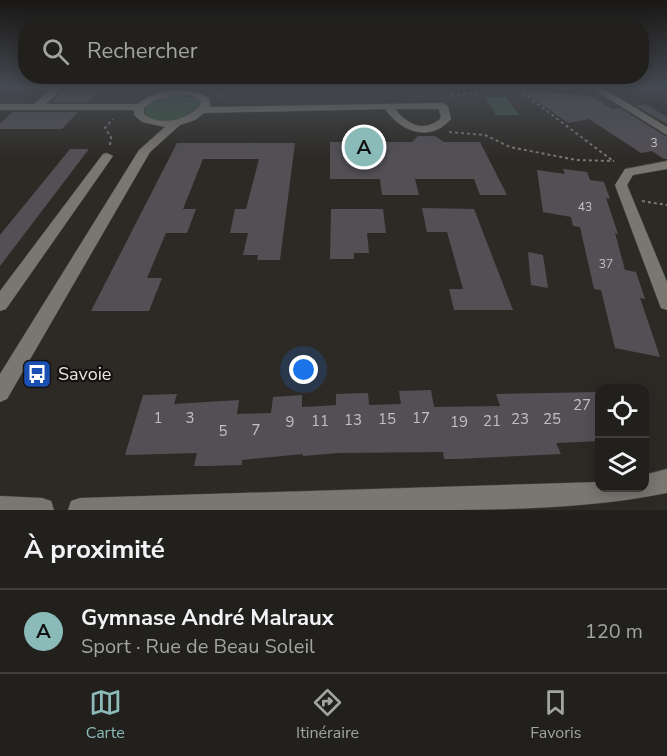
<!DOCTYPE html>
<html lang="fr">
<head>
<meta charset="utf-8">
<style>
	:root { --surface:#22201c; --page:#2a2825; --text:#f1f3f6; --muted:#a2a3a3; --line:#3f3e3b; --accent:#8bbbb9 }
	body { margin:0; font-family:"Nunito Sans",sans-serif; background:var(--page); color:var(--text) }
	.controls { position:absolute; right:18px; bottom:18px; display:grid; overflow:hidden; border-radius:12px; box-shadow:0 3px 15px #0003 }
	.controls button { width:54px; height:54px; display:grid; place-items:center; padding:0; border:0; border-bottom:2px solid var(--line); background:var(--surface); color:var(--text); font:30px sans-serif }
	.you { position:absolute; left:304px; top:370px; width:21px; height:21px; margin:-15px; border:4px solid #fff; border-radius:50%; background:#1a73e8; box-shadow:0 0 0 9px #1a73e833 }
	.badge { display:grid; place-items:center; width:39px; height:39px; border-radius:50%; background:var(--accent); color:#111; font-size:20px; font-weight:700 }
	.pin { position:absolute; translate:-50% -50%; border:3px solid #fff; box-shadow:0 2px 6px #0006 }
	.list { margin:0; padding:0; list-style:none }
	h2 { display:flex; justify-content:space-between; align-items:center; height:78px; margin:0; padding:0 24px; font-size:26px }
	h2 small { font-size:20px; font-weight:400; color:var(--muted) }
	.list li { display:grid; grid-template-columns:39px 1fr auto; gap:18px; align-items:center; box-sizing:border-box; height:84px; padding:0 24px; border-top:2px solid var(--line) }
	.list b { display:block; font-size:22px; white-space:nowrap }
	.list p { margin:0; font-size:20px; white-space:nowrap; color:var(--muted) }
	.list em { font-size:20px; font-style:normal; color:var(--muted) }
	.icon { flex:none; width:33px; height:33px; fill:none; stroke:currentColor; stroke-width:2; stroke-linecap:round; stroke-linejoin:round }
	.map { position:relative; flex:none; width:667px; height:510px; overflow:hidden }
	.search { position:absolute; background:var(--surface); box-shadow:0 3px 15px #0003; left:18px; right:18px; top:18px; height:66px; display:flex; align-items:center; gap:15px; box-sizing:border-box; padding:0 21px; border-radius:24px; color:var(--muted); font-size:22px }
	.sheet { height:162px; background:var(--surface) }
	nav { display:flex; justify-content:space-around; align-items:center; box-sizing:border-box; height:84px; border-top:2px solid var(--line); background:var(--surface); font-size:16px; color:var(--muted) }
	nav a { display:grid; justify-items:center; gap:3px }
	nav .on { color:var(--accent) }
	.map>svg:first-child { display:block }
	.green { fill:#38593f }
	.building { fill:#535055 }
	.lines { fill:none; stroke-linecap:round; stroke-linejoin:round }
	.minor-casing { stroke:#484642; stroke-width:1 }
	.path { stroke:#7b7874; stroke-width:2; stroke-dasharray:3 3; stroke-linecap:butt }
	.minor { fill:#7a7771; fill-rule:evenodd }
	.labels { text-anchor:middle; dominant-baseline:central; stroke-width:4.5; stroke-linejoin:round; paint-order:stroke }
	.number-label { font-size:12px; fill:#c3c0c0 }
	.near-number-label { font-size:15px; fill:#c3c0c0 }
	.near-poi-label { font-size:18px; fill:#e8e6e3; stroke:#141311; text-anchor:start }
</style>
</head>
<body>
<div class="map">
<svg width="667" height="510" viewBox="0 0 667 510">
	<rect width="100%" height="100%" fill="#2d2a26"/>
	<g class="green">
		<path d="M 177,94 L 198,99 L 200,106 C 186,118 160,129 145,113 C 146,98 165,96 177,94 Z"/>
		<polygon points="485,97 506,97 519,115 496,115"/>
	</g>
	<g class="building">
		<polygon points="66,87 101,87 88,102 52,102"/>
		<polygon points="520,89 593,97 612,109 620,108 667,137 667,159 664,159 652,151 641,153 589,119 568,123"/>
		<polygon points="645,104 667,117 667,124 636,106"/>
		<polygon points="13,112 78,112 62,129 0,129 0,123"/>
		<polygon points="418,136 435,136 444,142 480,142 507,195 480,195 474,179 415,179 419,195 382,195 380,179 330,179 330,142 412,142"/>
		<polygon points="177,143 295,143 280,260 257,260 258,255 243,255 248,233 230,233 235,209 246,209 259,159 203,159 183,209 196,209 187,233 166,233 147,278 162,278 149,311 91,311"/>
		<polygon points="70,149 89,149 0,266 0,235"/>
		<polygon points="563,169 587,172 590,180 604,182 610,199 606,198 618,234 615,233 625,270 636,272 645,299 640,298 660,357 615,348 601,290 594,289 580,227 573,226 571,217 543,212 537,170 565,174"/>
		<polygon points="422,208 474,209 513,310 454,310 449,289 463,289 447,232 427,232"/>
		<polygon points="331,209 383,209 386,233 367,233 369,253 354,253 354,259 330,259"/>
		<polygon points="528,252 543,255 548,288 531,285"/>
		<polygon points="431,390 434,407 500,406 496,394 600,392 600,441 556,443 561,454 458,459 444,459 443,452 338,453 303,456 303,454 242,460 242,465 207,466 194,466 197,453 125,455 143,395 177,394 174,404 239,400 237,414 271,413 273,397 302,395 302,407 322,406 336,405 336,394 368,393 369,405 401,404 399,391"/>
	</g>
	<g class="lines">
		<g class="minor-casing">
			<g id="minor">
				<path d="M 54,87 L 64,87 L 46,104 L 137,104 C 161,88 184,84 209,98 L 210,107 L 443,103 L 448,106 L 451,119 C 430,143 401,132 385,109 L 204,113 L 195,120 L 180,125 L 150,152 L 7,399 L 0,402 L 0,374 L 139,150 L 165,127 L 142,122 L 134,115 L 134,110 L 0,110 L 0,104 L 34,104 ZM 173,95 L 190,95 L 201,101 L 200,106 C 186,120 161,127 144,114 L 144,108 L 155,100 ZM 395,109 L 439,109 L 441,118 C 424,133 408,125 395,109 Z"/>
				<polygon points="590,87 601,87 667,127 667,135"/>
				<polygon points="107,153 113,156 6,309 0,311 0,291 103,154"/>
				<polygon points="667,161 667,169 633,175 627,185 667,282 667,310 661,308 659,303 615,185 625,169"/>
				<path d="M 667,469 L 667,493 C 582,510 492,510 405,510 C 292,510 180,510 68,510 L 71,501 L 80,498 L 600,482 L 600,488 L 644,488 L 644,475 Z"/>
				<polygon points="0,496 42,498 51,501 54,510 0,510"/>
			</g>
		</g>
		<g class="path">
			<polyline points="217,87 224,98"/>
			<polyline points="521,87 523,93 613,161"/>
			<polyline points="451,96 515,87"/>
			<polyline points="449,132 485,135 510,147 576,160 614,161"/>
			<polyline points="110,145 111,137 105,128 113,119"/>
			<polyline points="642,201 667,205"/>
		</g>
		<use href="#minor" class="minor"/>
	</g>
	<linearGradient id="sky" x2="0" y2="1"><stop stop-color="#191715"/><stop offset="0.55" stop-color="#464a52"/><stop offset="1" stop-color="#464a52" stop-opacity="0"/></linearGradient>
	<rect width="667" height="159" fill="url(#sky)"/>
	<defs>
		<g id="bus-square" transform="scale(1.5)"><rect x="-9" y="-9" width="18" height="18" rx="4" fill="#1a4fb4" stroke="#141311"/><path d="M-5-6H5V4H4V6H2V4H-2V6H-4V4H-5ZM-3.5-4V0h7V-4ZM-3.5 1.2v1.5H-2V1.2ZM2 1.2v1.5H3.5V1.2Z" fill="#fff"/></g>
	</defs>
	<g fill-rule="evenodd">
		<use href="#bus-square" x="37" y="374"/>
	</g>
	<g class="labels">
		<g class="number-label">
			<text x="654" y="143">3</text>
			<text x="585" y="207">43</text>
			<text x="606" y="264">37</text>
		</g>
		<g class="near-number-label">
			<text x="582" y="405">27</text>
			<text x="158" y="418">1</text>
			<text x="190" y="418">3</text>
			<text x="421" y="418">17</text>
			<text x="387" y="419">15</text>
			<text x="520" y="419">23</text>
			<text x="552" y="419">25</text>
			<text x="353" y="420">13</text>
			<text x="320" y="421">11</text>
			<text x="492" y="421">21</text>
			<text x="290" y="422">9</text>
			<text x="459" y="422">19</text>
			<text x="256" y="430">7</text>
			<text x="223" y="431">5</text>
		</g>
		<g class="near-poi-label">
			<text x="58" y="374">Savoie</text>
		</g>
	</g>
</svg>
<div class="controls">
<button><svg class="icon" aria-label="locate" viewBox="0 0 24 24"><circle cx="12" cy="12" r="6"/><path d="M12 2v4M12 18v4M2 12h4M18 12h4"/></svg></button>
<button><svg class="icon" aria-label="layers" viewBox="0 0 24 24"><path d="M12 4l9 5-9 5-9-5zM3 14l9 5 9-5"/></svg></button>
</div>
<div class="you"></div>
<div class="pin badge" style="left:364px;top:147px">A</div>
<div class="search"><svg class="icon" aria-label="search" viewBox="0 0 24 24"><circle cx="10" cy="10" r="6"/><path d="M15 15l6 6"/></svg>Rechercher</div>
</div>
<section class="sheet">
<h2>À proximité<small></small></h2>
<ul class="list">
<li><span class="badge">A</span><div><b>Gymnase André Malraux</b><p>Sport · Rue de Beau Soleil</p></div><em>120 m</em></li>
</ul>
</section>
<nav>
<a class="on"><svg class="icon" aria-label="map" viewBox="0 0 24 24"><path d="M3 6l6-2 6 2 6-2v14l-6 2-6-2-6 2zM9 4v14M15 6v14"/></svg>Carte</a>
<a><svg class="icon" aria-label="directions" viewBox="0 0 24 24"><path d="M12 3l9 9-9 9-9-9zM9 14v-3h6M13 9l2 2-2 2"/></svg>Itinéraire</a>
<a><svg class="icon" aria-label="saved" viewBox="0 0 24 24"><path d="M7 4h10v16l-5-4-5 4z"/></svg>Favoris</a>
</nav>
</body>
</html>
